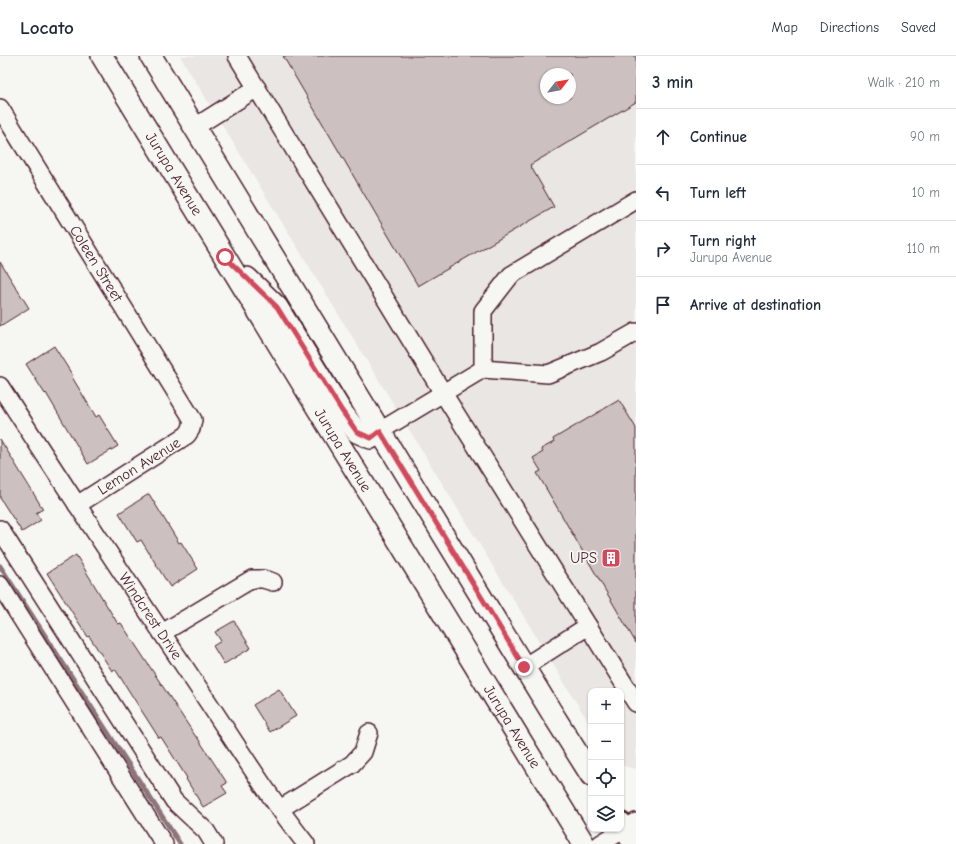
<!DOCTYPE html>
<html lang="en">
<head>
<meta charset="utf-8">
<style>
	:root { --surface:#fff; --page:#f2f2f3; --text:#1f2937; --muted:#747a83; --line:#e0e1e3 }
	body { margin:0; font-family:"Comic Neue",sans-serif; background:var(--page); color:var(--text) }
	.controls { position:absolute; right:12px; bottom:12px; display:grid; overflow:hidden; border-radius:8px; box-shadow:0 1px 3px #0004 }
	.controls button { width:36px; height:36px; display:grid; place-items:center; padding:0; border:0; border-bottom:1px solid var(--line); background:var(--surface); color:var(--text); font:20px sans-serif }
	.compass { position:absolute; left:540px; top:12px; width:36px; height:36px; border-radius:50%; background:var(--surface); box-shadow:0 1px 3px #0004; rotate:59deg }
	.stop { position:absolute; width:12px; height:12px; margin:-9px; border:3px solid #d1495b; border-radius:50%; background:#fff }
	.stop.end { background:#d1495b; border-color:#fff; box-shadow:0 1px 4px #0008 }
	.list { margin:0; padding:0; list-style:none }
	h2 { display:flex; justify-content:space-between; align-items:center; height:52px; margin:0; padding:0 16px; font-size:17px }
	h2 small { font-size:13px; font-weight:400; color:var(--muted) }
	.list li { display:grid; grid-template-columns:26px 1fr auto; gap:12px; align-items:center; box-sizing:border-box; height:56px; padding:0 16px; border-top:1px solid var(--line) }
	.list b { display:block; font-size:15px; white-space:nowrap }
	.list p { margin:0; font-size:13px; white-space:nowrap; color:var(--muted) }
	.list em { font-size:13px; font-style:normal; color:var(--muted) }
	.icon { flex:none; width:22px; height:22px; fill:none; stroke:currentColor; stroke-width:2; stroke-linecap:round; stroke-linejoin:round }
	.map { position:relative; flex:none; width:636px; height:788px; overflow:hidden }
	header { display:flex; align-items:center; gap:24px; box-sizing:border-box; height:56px; padding:0 20px; background:var(--surface); border-bottom:1px solid var(--line) }
	header strong { font-size:19px }
	nav { display:flex; gap:22px; margin-inline-start:auto; font-size:14px }
	main { display:flex }
	aside { flex:1; background:var(--surface) }
	.map>svg:first-child { display:block }
	.built { fill:#e9e6e3; fill-rule:evenodd }
	.lines { fill:none; stroke-linecap:round; stroke-linejoin:round }
	.stream { stroke:#8e747a; stroke-width:5 }
	.building { fill:#ccc1c0; stroke:#4a1f2b; fill-rule:evenodd }
	.minor-casing { stroke:#4a1f2b; stroke-width:20 }
	.major-casing { stroke:#4a1f2b; stroke-width:24 }
	.minor { stroke:#f6f6f2; stroke-width:17 }
	.major { stroke:#f6f6f2; stroke-width:21 }
	.route { stroke:#d1495b; stroke-width:5 }
	.labels { text-anchor:middle; dominant-baseline:central; stroke-width:3.5; stroke-linejoin:round; paint-order:stroke }
	.street-label { font-size:15px; fill:#4a1f2b; stroke:#f6f6f2 }
	.poi-label { font-size:15px; fill:#4a1f2b; stroke:#f6f6f2; text-anchor:end }
</style>
</head>
<body>
<header>
<strong>Locato</strong>
<nav><a>Map</a><a>Directions</a><a>Saved</a></nav>
</header>
<main>
<div class="map">
<svg width="636" height="788" viewBox="0 0 636 788">
	<rect width="100%" height="100%" fill="#f6f6f2"/>
	<filter id="ink" filterUnits="userSpaceOnUse"><feTurbulence type="fractalNoise" baseFrequency=".025" numOctaves="2"/><feDisplacementMap in="SourceGraphic" scale="8" xChannelSelector="R" yChannelSelector="G"/><feConvolveMatrix kernelMatrix="1 2 1 2 8 2 1 2 1" color-interpolation-filters="sRGB"/></filter>
	<g filter="url(#ink)">
		<path class="built" d="M 180,0 L 636,0 L 636,713 L 621,709 L 621,635 L 591,635 L 591,670 ZM 546,18 L 570,18 L 570,42 L 546,42 Z"/>
		<g class="lines">
			<polyline class="stream" points="0,510 180,788"/>
		</g>
		<g class="building">
			<path d="M 283,0 L 636,0 L 636,46 L 530,109 L 554,151 L 418,230 ZM 546,18 L 570,18 L 570,42 L 546,42 Z"/>
			<polygon points="0,206 29,252 0,270"/>
			<polygon points="54,290 73,320 72,321 96,361 99,359 118,390 88,408 46,337 45,338 26,308"/>
			<polygon points="619,344 636,372 636,587 537,417 541,415 533,402 543,396 541,393 554,386 553,383"/>
			<polygon points="0,383 43,453 36,457 41,464 22,476 0,442"/>
			<polygon points="149,438 179,487 181,486 198,513 170,531 141,484 137,486 119,457"/>
			<polygon points="76,499 118,568 121,567 196,681 197,681 227,727 222,730 227,737 203,751 186,723 187,722 161,681 159,682 115,613 112,615 89,580 88,581 47,517"/>
			<polygon points="234,565 251,592 224,608 213,590 221,585 215,576"/>
			<polygon points="279,633 296,660 270,676 253,649"/>
		</g>
		<g class="lines">
			<g class="minor-casing">
				<g id="minor">
					<polyline points="237,0 443,337 636,647"/>
					<path id="s1" d="M 0,52 L 193,364 L 191,373 L 187,379 L 77,449"/>
					<polyline points="195,71 257,32"/>
					<polyline points="483,313 548,318 601,296 636,276"/>
					<path id="s2" d="M 0,330 C 65,431 131,531 198,631 C 233,683 267,739 306,788"/>
					<polyline points="380,375 483,313 483,255 511,219 636,144"/>
					<polyline points="0,473 174,745 206,775 214,788"/>
					<polyline points="0,529 164,788"/>
					<polyline points="162,577 252,523 263,523 273,526"/>
					<polyline points="524,611 588,570"/>
					<polyline points="280,753 352,708 363,696 369,677"/>
					<polyline points="600,788 636,766"/>
				</g>
			</g>
			<g class="major-casing">
				<g id="major">
					<path id="s3" d="M 102,0 L 584,788"/>
					<polyline points="151,0 552,657 591,719"/>
					<polyline points="247,222 277,251 341,355 357,376 371,382 380,375"/>
					<polyline points="621,767 634,788"/>
				</g>
			</g>
			<use href="#minor" class="minor"/>
			<use href="#major" class="major"/>
		</g>
	</g>
	<g class="lines" filter="url(#ink)">
		<polyline class="route" points="225,201 277,251 342,355 357,376 371,382 380,375 524,611"/>
	</g>
	<defs>
		<g id="building-square" transform="scale(1)"><rect x="-9" y="-9" width="18" height="18" rx="4" fill="#d1495b" stroke="#f6f6f2"/><path d="M-4-6H4V6H1V3H-1V6H-4ZM-2.5-4.3h1.7v1.8h-1.7ZM.8-4.3h1.7v1.8H.8ZM-2.5-1h1.7V.8h-1.7ZM.8-1h1.7V.8H.8Z" fill="#fff"/></g>
	</defs>
	<g fill-rule="evenodd">
		<use href="#building-square" x="611" y="502"/>
	</g>
	<g class="labels">
		<g class="street-label">
			<text stroke="none"><textPath href="#s3" startOffset="138">Jurupa Avenue</textPath></text>
			<text stroke="none"><textPath href="#s1" startOffset="183">Coleen Street</textPath></text>
			<text stroke="none"><textPath href="#s3" startOffset="462">Jurupa Avenue</textPath></text>
			<text transform="translate(139 410) rotate(-32)">Lemon Avenue</text>
			<text stroke="none"><textPath href="#s2" startOffset="275">Windcrest Drive</textPath></text>
			<text stroke="none"><textPath href="#s3" startOffset="786">Jurupa Avenue</textPath></text>
		</g>
		<g class="poi-label">
			<text x="597" y="502">UPS</text>
		</g>
	</g>
</svg>
<div class="controls">
<button>+</button>
<button>−</button>
<button><svg class="icon" aria-label="locate" viewBox="0 0 24 24"><circle cx="12" cy="12" r="6"/><path d="M12 2v4M12 18v4M2 12h4M18 12h4"/></svg></button>
<button><svg class="icon" aria-label="layers" viewBox="0 0 24 24"><path d="M12 4l9 5-9 5-9-5zM3 14l9 5 9-5"/></svg></button>
</div>
<svg class="compass" viewBox="-18 -18 36 36"><path d="M0-13l5 13h-10z" fill="#e53935"/><path d="M0 13l5-13h-10z" fill="#747a83"/></svg>
<div class="stop" style="left:225px;top:201px"></div>
<div class="stop end" style="left:524px;top:611px"></div>
</div>
<aside>
<h2>3 min<small>Walk · 210 m</small></h2>
<ul class="list">
<li><svg class="icon" aria-label="ahead" viewBox="0 0 24 24"><path d="M12 20V5M6 11l6-6 6 6"/></svg><div><b>Continue</b></div><em>90 m</em></li>
<li><svg class="icon" aria-label="left" viewBox="0 0 24 24"><path d="M17 20v-9H6M10 6l-5 5 5 5"/></svg><div><b>Turn left</b></div><em>10 m</em></li>
<li><svg class="icon" aria-label="right" viewBox="0 0 24 24"><path d="M7 20v-9h11M14 6l5 5-5 5"/></svg><div><b>Turn right</b><p>Jurupa Avenue</p></div><em>110 m</em></li>
<li><svg class="icon" aria-label="arrive" viewBox="0 0 24 24"><path d="M6 21V4h12l-3 4 3 4H6"/></svg><div><b>Arrive at destination</b></div></li>
</ul>
</aside>
</main>
</body>
</html>
